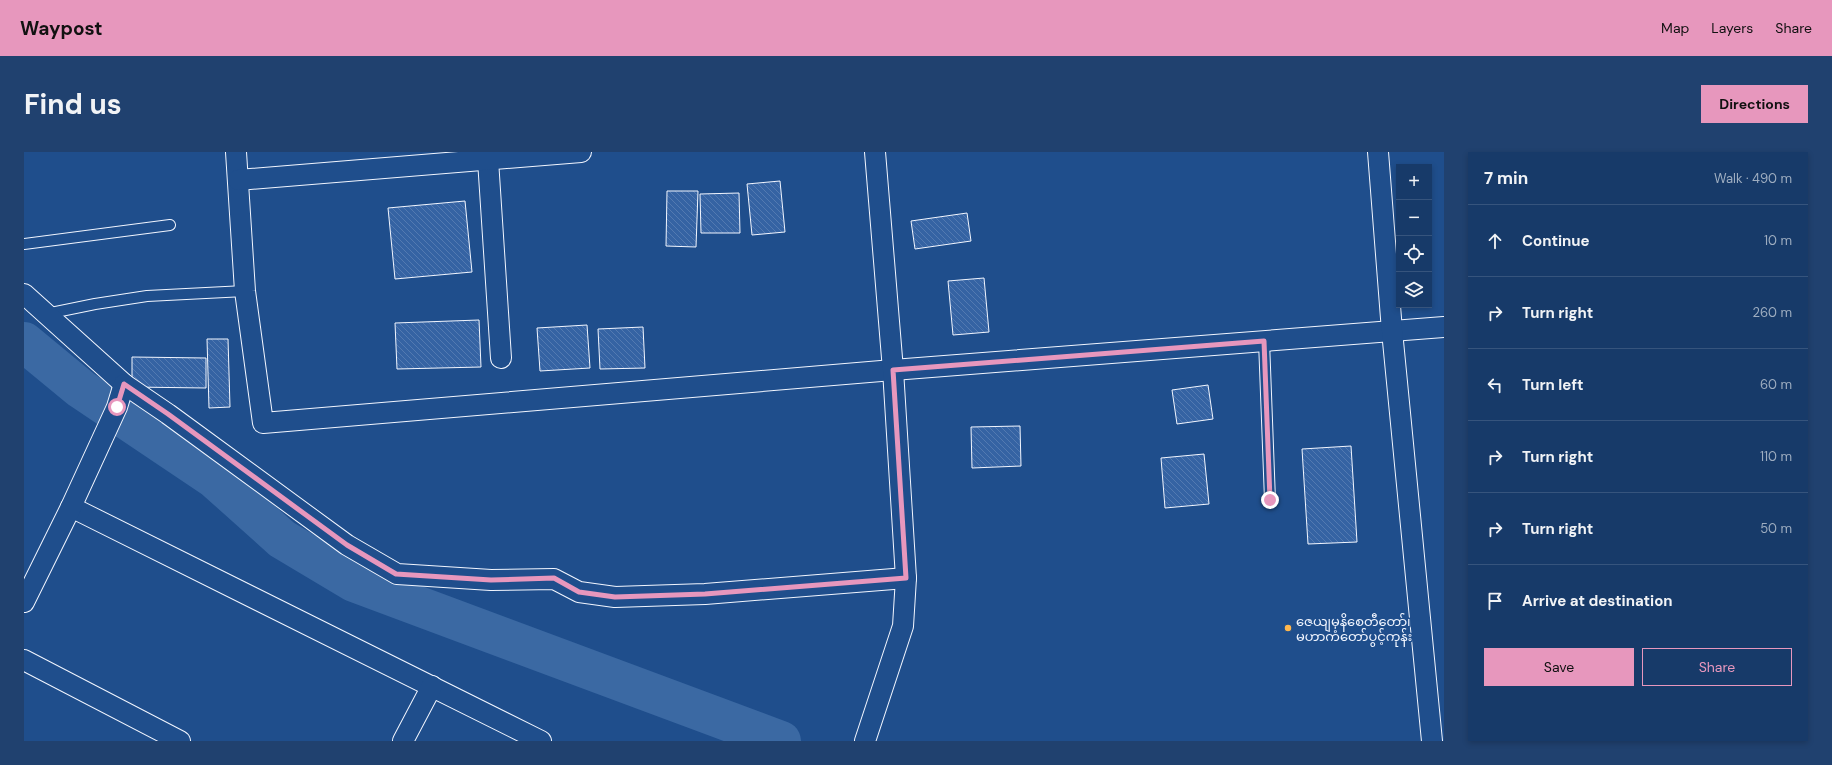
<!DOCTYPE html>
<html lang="en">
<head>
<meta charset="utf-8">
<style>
	:root { --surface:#173a69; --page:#20416f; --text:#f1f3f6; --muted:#9eadc0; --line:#36547d; --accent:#e797bd }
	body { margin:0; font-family:"DM Sans","Noto Sans Myanmar",sans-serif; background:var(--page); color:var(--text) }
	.controls { position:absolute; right:12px; top:12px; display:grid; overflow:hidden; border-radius:0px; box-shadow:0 2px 6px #0003 }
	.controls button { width:36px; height:36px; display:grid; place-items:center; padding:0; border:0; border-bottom:1px solid var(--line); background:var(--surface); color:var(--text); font:20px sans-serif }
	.stop { position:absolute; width:12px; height:12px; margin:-9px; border:3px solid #e797bd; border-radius:50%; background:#fff }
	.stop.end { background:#e797bd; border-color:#fff; box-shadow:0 1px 4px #0008 }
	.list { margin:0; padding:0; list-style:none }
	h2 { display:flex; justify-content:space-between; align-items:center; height:52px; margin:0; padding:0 16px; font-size:17px }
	h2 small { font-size:13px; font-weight:400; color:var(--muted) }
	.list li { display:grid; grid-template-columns:26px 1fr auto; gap:12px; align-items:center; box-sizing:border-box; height:72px; padding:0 16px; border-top:1px solid var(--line) }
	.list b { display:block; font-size:15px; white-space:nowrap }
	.list em { font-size:13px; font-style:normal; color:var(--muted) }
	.actions { display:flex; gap:8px; padding:12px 16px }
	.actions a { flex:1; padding:9px 0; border:1px solid var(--accent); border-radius:0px; text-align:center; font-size:14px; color:var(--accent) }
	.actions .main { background:var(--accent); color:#111 }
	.icon { flex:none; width:22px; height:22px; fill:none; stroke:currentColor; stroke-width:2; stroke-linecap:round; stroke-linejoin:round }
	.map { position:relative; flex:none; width:1420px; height:589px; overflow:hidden; border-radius:0px }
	header { display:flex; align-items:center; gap:24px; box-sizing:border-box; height:56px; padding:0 20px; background:var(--accent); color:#111 }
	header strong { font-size:19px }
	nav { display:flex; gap:22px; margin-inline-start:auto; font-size:14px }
	.intro { display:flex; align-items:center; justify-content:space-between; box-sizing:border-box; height:96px; padding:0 24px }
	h1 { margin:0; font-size:28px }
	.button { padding:10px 18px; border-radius:0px; background:var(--accent); color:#111; font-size:14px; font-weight:700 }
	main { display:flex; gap:24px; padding:0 24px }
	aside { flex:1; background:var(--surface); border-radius:0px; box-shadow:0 2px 6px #0003 }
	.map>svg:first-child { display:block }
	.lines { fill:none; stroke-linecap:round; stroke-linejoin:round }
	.river { stroke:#3b69a3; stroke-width:40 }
	.building { fill:url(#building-back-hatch); stroke:#f2f6ff }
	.service-casing { stroke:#f2f6ff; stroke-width:12 }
	.minor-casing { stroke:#f2f6ff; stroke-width:22 }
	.service { stroke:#1f4e8c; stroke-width:10 }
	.minor { stroke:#1f4e8c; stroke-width:20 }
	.route { stroke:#e797bd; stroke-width:5 }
	.poi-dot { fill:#ffb74d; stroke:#1f4e8c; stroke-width:1.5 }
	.labels { text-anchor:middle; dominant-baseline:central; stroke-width:3; stroke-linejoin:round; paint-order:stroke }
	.poi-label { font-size:13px; fill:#f2f6ff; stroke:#1f4e8c; text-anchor:start }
</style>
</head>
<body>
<header>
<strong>Waypost</strong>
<nav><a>Map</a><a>Layers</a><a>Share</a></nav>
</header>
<div class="intro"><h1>Find us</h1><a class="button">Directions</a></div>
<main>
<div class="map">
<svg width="1420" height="589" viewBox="0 0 1420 589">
	<defs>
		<pattern id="building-back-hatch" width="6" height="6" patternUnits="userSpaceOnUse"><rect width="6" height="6" fill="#3563a3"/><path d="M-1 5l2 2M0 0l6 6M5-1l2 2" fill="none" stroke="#537ab1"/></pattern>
	</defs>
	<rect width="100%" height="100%" fill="#1f4e8c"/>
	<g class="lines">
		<polyline class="river" points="0,190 57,237 191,327 258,387 330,430 757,589"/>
	</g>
	<g class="building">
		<polygon points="756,29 761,80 728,83 723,32"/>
		<polygon points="643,39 674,39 672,95 642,94"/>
		<polygon points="715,41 716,81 677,81 676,42"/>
		<polygon points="441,49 448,120 371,127 364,56"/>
		<polygon points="943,61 947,89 891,97 887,69"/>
		<polygon points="960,126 965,180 929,183 924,129"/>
		<polygon points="455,168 457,215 373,217 371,171"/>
		<polygon points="563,173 566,216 516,219 513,176"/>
		<polygon points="619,175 621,216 576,217 574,177"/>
		<polygon points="183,187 204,187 206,255 185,256"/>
		<polygon points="108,205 182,206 182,236 108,235"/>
		<polygon points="1184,233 1189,267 1153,272 1148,238"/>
		<polygon points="996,274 997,314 948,316 947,275"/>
		<polygon points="1327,294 1333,390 1284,392 1278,297"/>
		<polygon points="1180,302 1185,352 1141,356 1137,306"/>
	</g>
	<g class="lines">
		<g class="service-casing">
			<g id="service">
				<polyline points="0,92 146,73"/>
				<polyline points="22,162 71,152 123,144 221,139"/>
				<polyline points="1240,189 1246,348"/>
			</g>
		</g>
		<g class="minor-casing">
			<g id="minor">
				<polyline points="212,0 221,139 239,271 869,218 1420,175"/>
				<polyline points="1354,0 1368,179 1408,589"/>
				<polyline points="464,8 477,206"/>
				<polyline points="214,28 557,0"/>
				<polyline points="0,142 100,232 144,262 323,393 373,422 467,428 530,427 555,440 591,445 681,442 882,426"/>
				<polyline points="47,355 517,589"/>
				<polyline points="0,450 47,355 93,255 100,232"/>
				<polyline points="0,508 156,589"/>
				<polyline points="379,589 408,534"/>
				<polyline points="841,589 879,474 882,426 869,218 851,0"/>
			</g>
		</g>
		<use href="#service" class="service"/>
		<use href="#minor" class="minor"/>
	</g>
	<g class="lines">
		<polyline class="route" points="93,255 100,232 144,262 323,393 372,422 467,428 530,426 555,440 591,445 681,442 882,426 869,218 1240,189 1246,348"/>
	</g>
	<circle class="poi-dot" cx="1264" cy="476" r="4"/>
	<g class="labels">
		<g class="poi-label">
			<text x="1272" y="469">ဇေယျမုနိစေတီတော်၊<tspan x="1272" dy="15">မဟာကံတော်ပွင့်ကုန်း</tspan></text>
		</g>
	</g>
</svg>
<div class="controls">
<button>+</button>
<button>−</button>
<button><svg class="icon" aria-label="locate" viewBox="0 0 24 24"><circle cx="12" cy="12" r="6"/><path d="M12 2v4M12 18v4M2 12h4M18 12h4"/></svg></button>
<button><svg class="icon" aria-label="layers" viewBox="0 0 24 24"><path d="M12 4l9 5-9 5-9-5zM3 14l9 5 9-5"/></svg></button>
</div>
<div class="stop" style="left:93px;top:255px"></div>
<div class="stop end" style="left:1246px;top:348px"></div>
</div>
<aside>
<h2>7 min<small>Walk · 490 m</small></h2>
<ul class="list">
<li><svg class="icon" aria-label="ahead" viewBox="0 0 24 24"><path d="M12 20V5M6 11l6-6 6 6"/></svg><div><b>Continue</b></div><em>10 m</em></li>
<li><svg class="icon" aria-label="right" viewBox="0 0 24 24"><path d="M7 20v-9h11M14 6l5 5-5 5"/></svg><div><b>Turn right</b></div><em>260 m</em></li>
<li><svg class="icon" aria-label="left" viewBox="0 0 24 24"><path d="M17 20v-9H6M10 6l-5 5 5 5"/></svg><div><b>Turn left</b></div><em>60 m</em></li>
<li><svg class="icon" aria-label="right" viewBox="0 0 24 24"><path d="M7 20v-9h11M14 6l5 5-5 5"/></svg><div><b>Turn right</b></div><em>110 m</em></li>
<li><svg class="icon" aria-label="right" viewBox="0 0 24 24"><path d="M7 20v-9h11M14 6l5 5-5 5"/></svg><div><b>Turn right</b></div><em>50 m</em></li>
<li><svg class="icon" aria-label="arrive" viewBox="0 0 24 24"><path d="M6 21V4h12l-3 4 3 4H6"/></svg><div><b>Arrive at destination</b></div></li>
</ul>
<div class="actions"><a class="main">Save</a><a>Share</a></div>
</aside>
</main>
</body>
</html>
